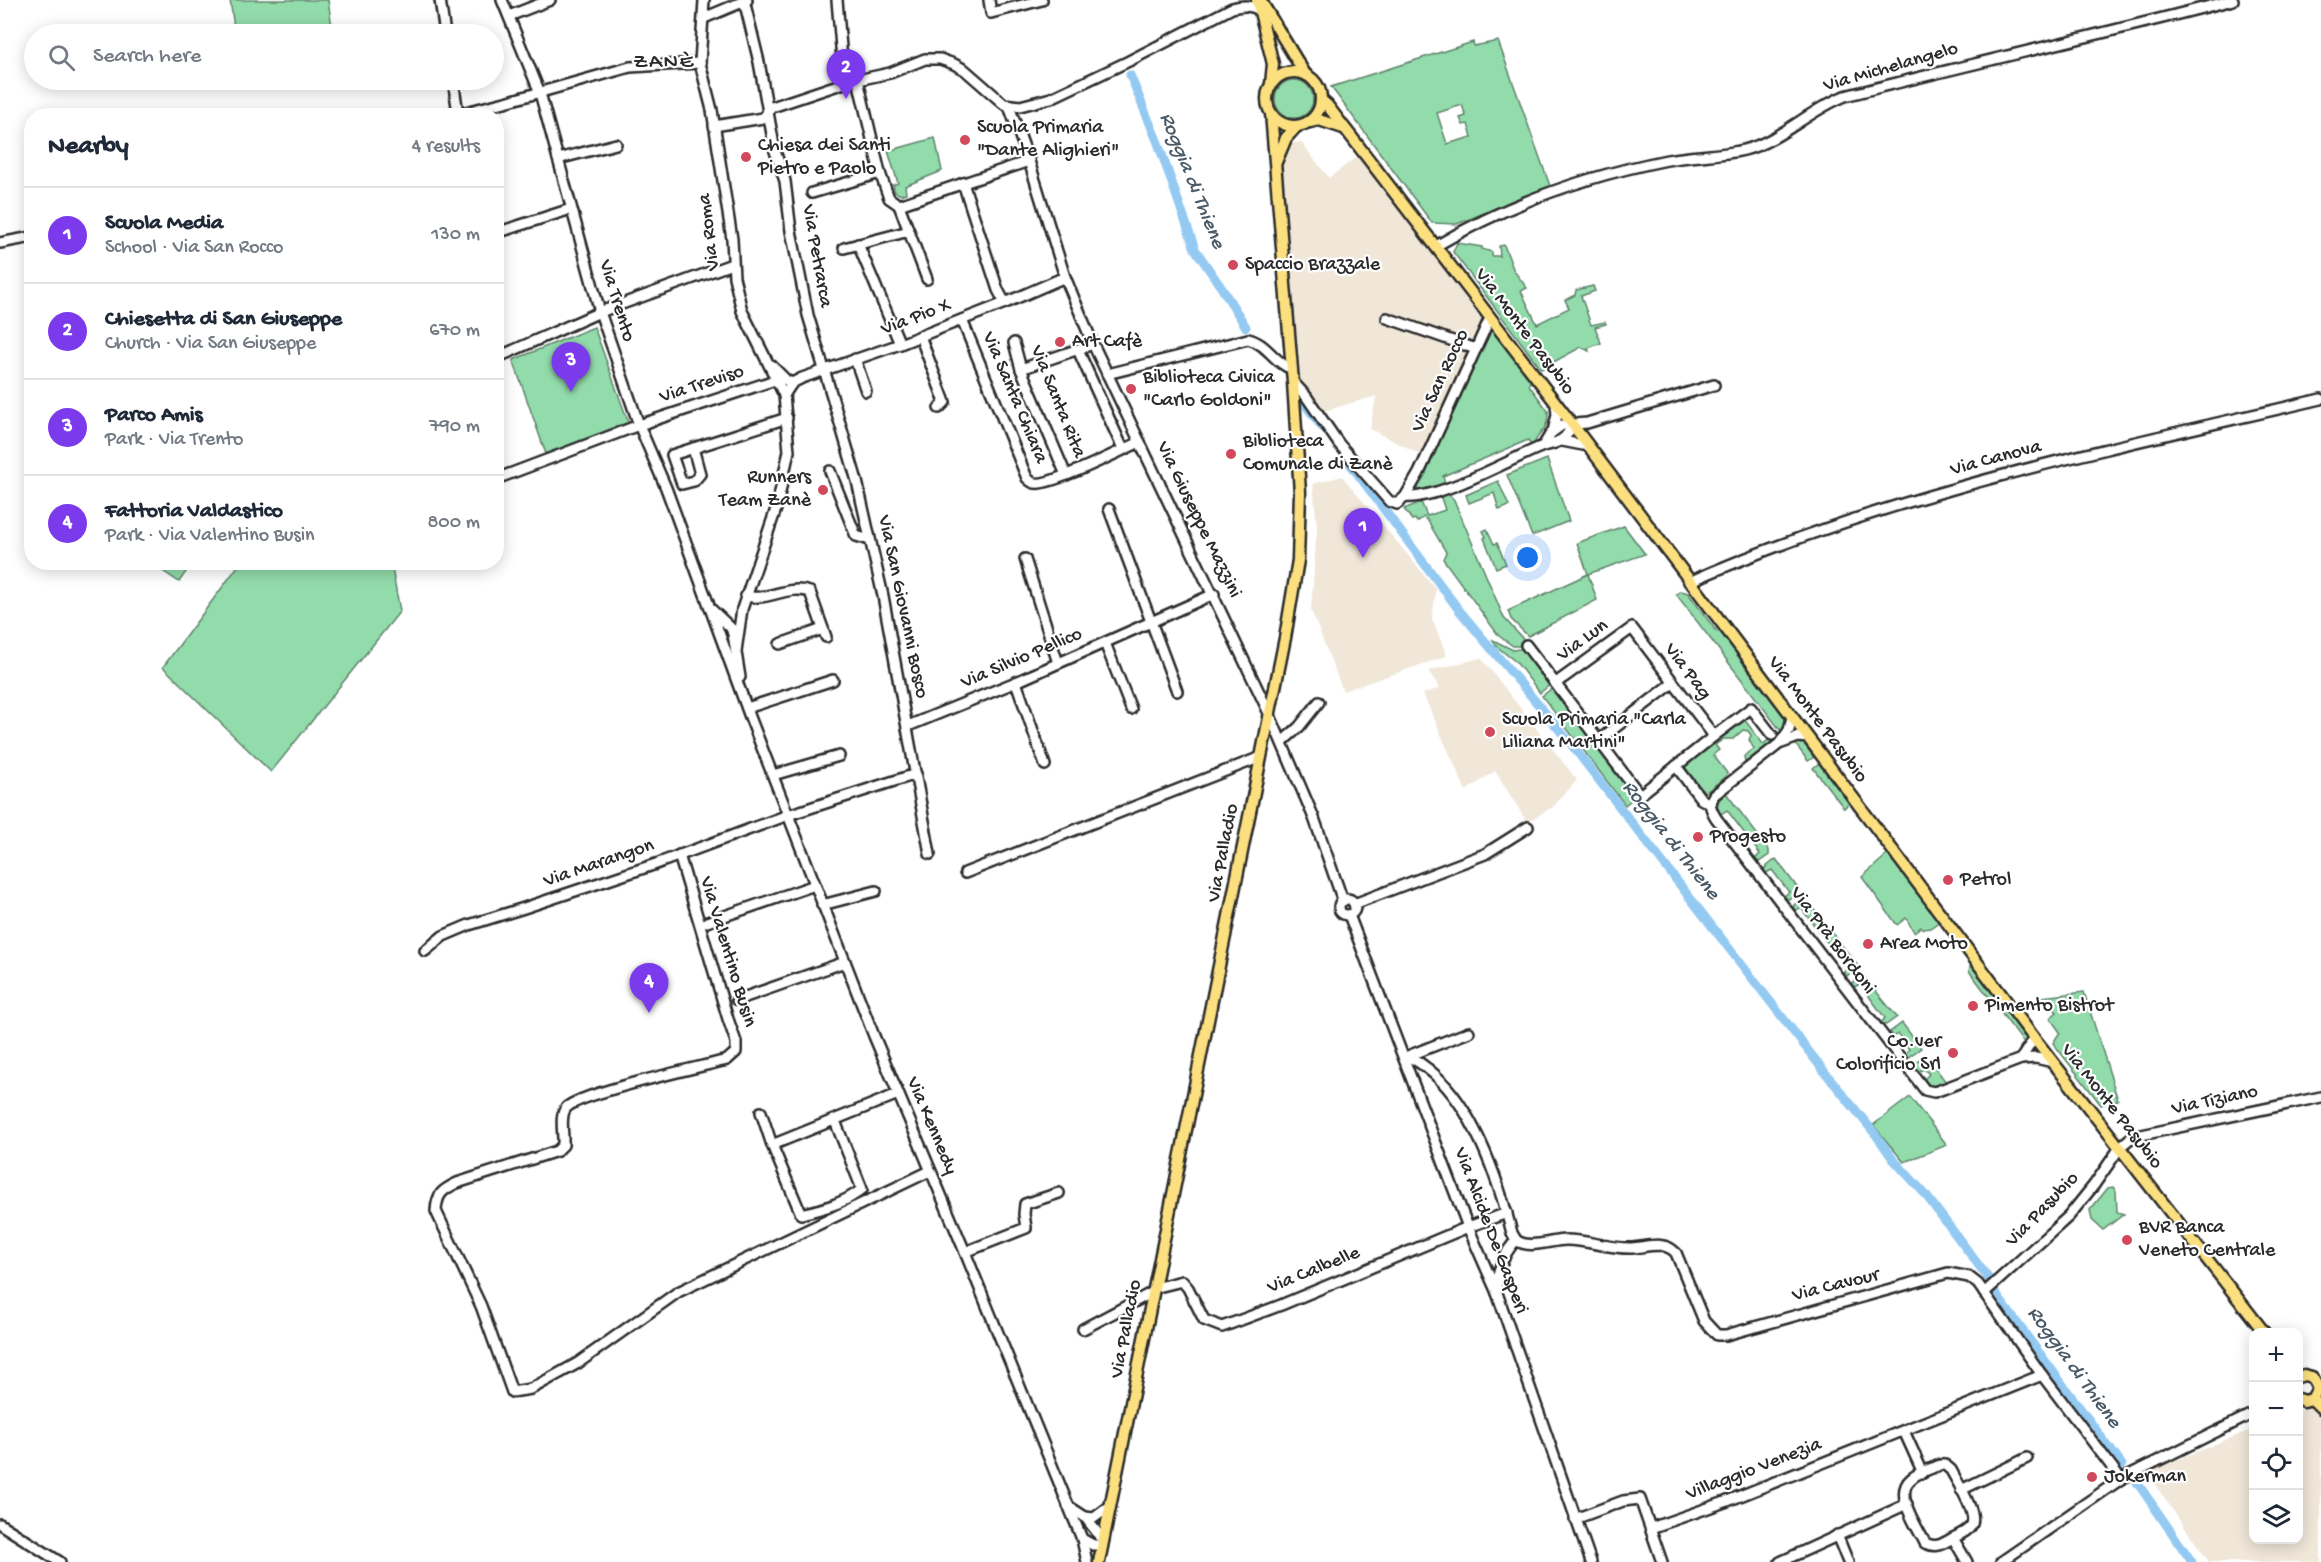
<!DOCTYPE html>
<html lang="en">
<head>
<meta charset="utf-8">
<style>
	:root { --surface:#fff; --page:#f6f6f7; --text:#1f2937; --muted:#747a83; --line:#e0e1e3; --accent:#7c3aed }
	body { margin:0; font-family:"Gochi Hand",sans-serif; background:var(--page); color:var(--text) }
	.controls { position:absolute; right:18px; bottom:18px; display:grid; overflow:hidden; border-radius:12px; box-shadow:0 3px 15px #0003 }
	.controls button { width:54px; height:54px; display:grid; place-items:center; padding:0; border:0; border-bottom:2px solid var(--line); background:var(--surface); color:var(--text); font:30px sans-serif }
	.you { position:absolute; left:1528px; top:558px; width:21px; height:21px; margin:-15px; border:4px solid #fff; border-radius:50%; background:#1a73e8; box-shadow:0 0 0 9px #1a73e833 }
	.badge { display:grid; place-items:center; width:39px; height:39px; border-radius:50%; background:var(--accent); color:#fff; font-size:20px; font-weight:700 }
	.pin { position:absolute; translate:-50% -50px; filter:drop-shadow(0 2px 3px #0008) }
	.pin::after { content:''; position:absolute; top:32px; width:21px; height:18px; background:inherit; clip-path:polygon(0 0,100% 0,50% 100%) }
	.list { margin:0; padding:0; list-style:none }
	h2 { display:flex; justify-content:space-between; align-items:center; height:78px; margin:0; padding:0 24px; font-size:26px }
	h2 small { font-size:20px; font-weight:400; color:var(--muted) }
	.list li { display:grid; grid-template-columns:39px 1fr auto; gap:18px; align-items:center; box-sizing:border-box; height:96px; padding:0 24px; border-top:2px solid var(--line) }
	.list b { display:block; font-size:22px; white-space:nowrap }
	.list p { margin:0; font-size:20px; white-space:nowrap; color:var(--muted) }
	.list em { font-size:20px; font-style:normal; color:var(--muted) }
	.icon { flex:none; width:33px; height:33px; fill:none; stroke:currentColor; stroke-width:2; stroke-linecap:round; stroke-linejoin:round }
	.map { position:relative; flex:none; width:2321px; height:1562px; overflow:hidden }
	.search { position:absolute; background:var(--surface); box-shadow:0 3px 15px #0003; left:24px; top:24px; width:480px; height:66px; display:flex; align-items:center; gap:15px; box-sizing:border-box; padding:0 21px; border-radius:33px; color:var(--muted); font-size:22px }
	.panel { position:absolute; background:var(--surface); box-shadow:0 3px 15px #0003; left:24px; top:108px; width:480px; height:462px; border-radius:24px }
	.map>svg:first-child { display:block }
	.built { fill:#f0e7d9 }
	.green { fill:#92dbab; stroke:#5e836b; stroke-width:1.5; fill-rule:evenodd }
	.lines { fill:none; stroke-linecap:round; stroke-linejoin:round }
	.canal { stroke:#94caf2; stroke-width:9 }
	.minor-casing { stroke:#2b2b2b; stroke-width:14 }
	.major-casing { stroke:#2b2b2b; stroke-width:15 }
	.minor { stroke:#fff; stroke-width:9 }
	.major { stroke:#fce080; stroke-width:10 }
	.poi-dot { fill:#d1495b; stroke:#fff; stroke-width:2 }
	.labels { text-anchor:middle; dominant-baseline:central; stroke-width:4.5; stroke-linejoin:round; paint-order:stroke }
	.street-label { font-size:20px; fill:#2b2b2b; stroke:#fff }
	.poi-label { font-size:20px; fill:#2b2b2b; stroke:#fff; text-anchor:start }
	.water-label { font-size:21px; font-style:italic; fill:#4a5b67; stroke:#fff }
	.quarter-label { font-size:22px; letter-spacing:1.5px; fill:#2b2b2b; stroke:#fff }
</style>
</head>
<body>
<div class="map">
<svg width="2321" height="1562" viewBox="0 0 2321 1562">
	<rect width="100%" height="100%" fill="#fff"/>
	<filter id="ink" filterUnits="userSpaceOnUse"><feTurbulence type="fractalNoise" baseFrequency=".0167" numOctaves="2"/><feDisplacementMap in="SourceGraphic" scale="12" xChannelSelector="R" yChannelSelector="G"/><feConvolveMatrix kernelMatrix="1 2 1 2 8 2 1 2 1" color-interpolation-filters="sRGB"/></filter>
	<g filter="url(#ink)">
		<g class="built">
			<polygon points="1301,142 1329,178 1359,155 1483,318 1425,457 1370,429 1376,396 1321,412 1301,384 1288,232 1285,223 1281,167 1288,143"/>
			<polygon points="1342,476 1436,589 1432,619 1447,656 1343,691 1311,610 1317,528 1313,484"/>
			<polygon points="1481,658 1577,780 1553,807 1527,822 1495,771 1466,791 1423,694 1440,688 1428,671"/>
			<polygon points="2321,1401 2321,1562 2209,1562 2146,1472 2253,1429 2254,1540 2298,1540 2299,1411"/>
		</g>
		<g class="green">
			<polygon points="230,0 328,0 333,34 235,34"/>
			<path d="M 1498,41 L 1550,186 L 1457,224 L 1432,223 L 1331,87 L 1473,42 L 1474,46 ZM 1462,105 L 1466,116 L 1460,118 L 1463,125 L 1468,124 L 1472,137 L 1447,144 L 1437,113 Z"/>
			<circle cx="1294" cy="99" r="19"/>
			<polygon points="935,138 942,171 905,186 906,193 901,195 895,192 893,185 898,183 888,151"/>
			<polygon points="1457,243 1482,247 1482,249 1492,252 1492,256 1500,256 1499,246 1504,245 1514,271 1527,288 1521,291 1537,324 1569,308 1565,300 1575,295 1576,290 1593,286 1595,291 1581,296 1591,325 1605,322 1606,324 1595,327 1601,343 1588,348 1589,351 1581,347 1541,369 1453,252"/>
			<polygon points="594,327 629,424 546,454 513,360"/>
			<path d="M 1488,330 L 1494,331 L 1531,378 L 1529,385 L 1548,411 C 1549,433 1536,433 1534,445 L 1531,445 L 1528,440 L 1443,476 L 1445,483 L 1420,491 L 1416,485 Z"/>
			<polygon points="1547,459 1569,521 1532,536 1507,475"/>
			<polygon points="1498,481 1509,506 1499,510 1494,493 1469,503 1466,495"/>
			<polygon points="1441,494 1443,496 1449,494 1454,500 1504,618 1523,639 1525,642 1519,646 1513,646 1499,636 1443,559 1446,552 1428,521 1424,517 1417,522 1415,519 1412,520 1404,509 1421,502 1427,516 1445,510 1440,495"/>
			<polygon points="1624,526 1645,554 1588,574 1597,600 1528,636 1511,619 1508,611 1588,574 1577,543"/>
			<polygon points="1487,529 1494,544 1497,543 1506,564 1496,568 1484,538 1486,537 1483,531"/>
			<polygon points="241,562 391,563 400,611 271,772 163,667"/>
			<polygon points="164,563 164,562 192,563 179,582 160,569"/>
			<path d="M 1681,591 L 1688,593 L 1717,632 L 1722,631 L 1787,717 C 1788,738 1760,751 1745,763 L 1744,756 L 1754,749 L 1749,740 L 1751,735 L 1748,731 L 1743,730 L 1733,739 L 1724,739 L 1715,745 L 1719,750 L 1713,755 L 1727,773 L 1726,776 L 1705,793 L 1683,765 L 1744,719 L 1763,744 L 1781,731 L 1676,594 Z"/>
			<polygon points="1493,640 1513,650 1525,648 1529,653 1527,655 1545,680 1548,678 1552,683 1540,693 1516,662 1496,646"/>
			<polygon points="1554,687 1576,714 1573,716 1625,785 1629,790 1632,788 1636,796 1625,805 1542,696"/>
			<polygon points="1793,741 1802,741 1814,757 1808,761"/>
			<polygon points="1819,763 1849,803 1844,808 1813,768"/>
			<polygon points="1726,793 1769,850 1769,855 1759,862 1755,859 1760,854 1727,810 1721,814 1717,808 1719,800"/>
			<polygon points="1889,853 1940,921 1930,928 1923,929 1921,927 1914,932 1906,918 1897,925 1862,877"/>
			<polygon points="1776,859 1799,890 1789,899 1785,898 1785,895 1789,892 1772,870 1766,873 1764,871 1766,867"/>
			<polygon points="1804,897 1858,966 1847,976 1843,973 1847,968 1801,908 1796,910 1793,909 1794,905"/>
			<polygon points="1971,962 2029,1037 2028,1043 2020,1053 2020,1047 2024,1043 1969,971"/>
			<polygon points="1863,975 1897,1017 1886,1025 1881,1023 1885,1018 1860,984 1854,987 1852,985 1852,983"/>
			<polygon points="2084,992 2118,1100 2101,1105 2053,1043 2060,1032 2050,1018 2057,1012 2041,997"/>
			<polygon points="1902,1023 1921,1048 1908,1057 1905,1054 1909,1049 1898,1034 1892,1037 1889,1035 1890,1032"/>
			<polygon points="1925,1054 1946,1082 1933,1086 1927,1084 1924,1079 1929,1074 1924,1069 1917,1072 1914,1064"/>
			<polygon points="1910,1097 1947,1145 1904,1162 1873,1125"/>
			<polygon points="2113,1187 2116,1191 2117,1212 2124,1214 2103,1230 2092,1220 2090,1210 2108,1188"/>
		</g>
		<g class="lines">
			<g class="canal">
				<polyline points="1130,75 1158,143 1195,249 1221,287 1246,327"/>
				<polyline points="1300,398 1322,427"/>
				<polyline points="1345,457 1459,610 1567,739 1824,1071 1876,1135 1893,1159 1925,1194 1989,1279"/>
				<polyline points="1995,1293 2122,1465"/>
				<polyline points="2134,1478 2192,1562"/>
			</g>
			<g class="minor-casing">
				<g id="minor">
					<polyline points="440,0 445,34"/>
					<polyline points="502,0 540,93 600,312 639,425 666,488 750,717 874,1036 965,1252 1082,1539 1087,1562"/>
					<polyline points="704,0 700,63 712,110 732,239 734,277 742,311 784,395 789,451 777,506 742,609 736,651"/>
					<polyline points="744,0 759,62 775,151 785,181 791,231 808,315 857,481 883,596 930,854"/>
					<polyline points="837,0 844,83"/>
					<polyline points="989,0 991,13 1042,0"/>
					<polyline points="509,16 550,0"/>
					<polyline points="704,18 747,0"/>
					<polyline points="453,80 458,113"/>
					<polyline points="858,80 880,173 889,198 899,205 1029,161"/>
					<polyline points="1009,106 1029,161 1065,277 1093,344 1269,713 1314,818 1343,901"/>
					<polyline points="450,116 509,101 630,67 700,63"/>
					<path d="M 714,126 L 763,118 L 772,107 L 844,83 L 890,73 L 925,59 L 940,59 L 954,64 L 965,70 L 1004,104 L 1020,106 L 1051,98 L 1129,61 L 1232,8 C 1243,5 1250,5 1260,10"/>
					<polyline points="558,159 616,144"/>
					<polyline points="963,183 998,290 1005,303"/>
					<polyline points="812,193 880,173"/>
					<polyline points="899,205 927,279"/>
					<polyline points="496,233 571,209"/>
					<polyline points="0,243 32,237"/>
					<polyline points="858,244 900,344"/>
					<path d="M 1436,246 C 1507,204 1587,176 1667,160 C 1693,155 1719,156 1744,150 C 1780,141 1809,110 1845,96 C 1974,63 2104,34 2233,0"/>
					<polyline points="844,248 909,231"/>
					<polyline points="1387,318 1476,349"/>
					<path d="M 962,320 L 1027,478 C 1029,480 1033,483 1035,483 C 1049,487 1122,450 1140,442"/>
					<polyline points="920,336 945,402 939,408"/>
					<polyline points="1014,343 1021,369 1066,475"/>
					<polyline points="1078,350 1123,449"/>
					<polyline points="496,358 600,312 732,264"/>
					<polyline points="855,359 866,391"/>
					<polyline points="771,365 786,380 792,383"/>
					<polyline points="1021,369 1093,344"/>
					<path d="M 1107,374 L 1248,339 C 1267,343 1274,363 1292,369"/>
					<polyline points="1293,382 1306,396 1339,444 1389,501 1397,504 1405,497 1419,473 1490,318"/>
					<polyline points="784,395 792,383 802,378 900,344 1005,303 1065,277"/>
					<path d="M 1572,424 C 1567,440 1558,443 1543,446 L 1551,433 L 1562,425 L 1587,423 L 1714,385"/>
					<polyline points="1553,431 1557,415 1556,404"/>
					<polyline points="1562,441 1588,446"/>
					<polyline points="693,448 700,474 694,481 682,484 672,455 787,418"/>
					<polyline points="830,471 856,536 870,540"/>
					<polyline points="496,479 639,425 775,380"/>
					<path d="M 1405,497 C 1439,500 1510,459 1543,446"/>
					<polyline points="1109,509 1177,691"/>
					<polyline points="1025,559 1058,663"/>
					<path d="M 1689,582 C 1890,493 2108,449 2321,399"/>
					<path d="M 746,596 C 768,602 788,584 810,592 L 826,637"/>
					<polyline points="712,610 731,628 733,634 740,677"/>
					<polyline points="1105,643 1131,709"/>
					<polyline points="780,644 823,629"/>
					<polyline points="1526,645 1640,795 1714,736 1632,628 1556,683"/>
					<polyline points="1016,682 1045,765"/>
					<polyline points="747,708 833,680"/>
					<path d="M 1792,717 L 1789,730 L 1779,744 L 1714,795 C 1708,804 1711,810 1716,818 L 1925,1090 L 1934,1092 L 1943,1089 L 2021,1059 L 2034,1038"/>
					<polyline points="908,726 1016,682 1214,594"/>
					<polyline points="1714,736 1751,708 1772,735"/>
					<polyline points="1599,740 1673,683"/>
					<polyline points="1282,742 1299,727 1319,702"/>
					<polyline points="1782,743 1798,737 1808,738"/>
					<polyline points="1676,766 1701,799 1710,804"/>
					<polyline points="773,775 839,756"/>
					<path d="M 679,855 L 728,1019 L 736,1042 L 736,1052 L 727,1060 C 701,1067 579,1093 566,1108 C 559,1116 564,1135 563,1145 L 557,1151 L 457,1183 C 442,1190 437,1194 436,1211 L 481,1306 L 512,1392 L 531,1389 L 578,1363 L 678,1292 L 930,1171"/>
					<polyline points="965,873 1261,757"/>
					<circle cx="1347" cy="907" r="8"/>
					<polyline points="1354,904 1485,854 1528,827"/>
					<polyline points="822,905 876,891"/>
					<polyline points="1349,915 1468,1227 1497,1293 1591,1562"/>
					<polyline points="707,922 815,885"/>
					<polyline points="425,951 443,936 469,925 524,908 656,864 788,815 916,774"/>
					<polyline points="737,1000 845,962"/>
					<polyline points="1408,1056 1469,1032"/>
					<path d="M 1404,1057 C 1413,1056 1421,1064 1428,1069 C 1473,1104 1498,1179 1512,1233 L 1516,1240"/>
					<polyline points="2021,1059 2036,1058 2053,1062"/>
					<polyline points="761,1112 772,1145 898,1094"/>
					<path d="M 772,1145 L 801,1214 C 822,1209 846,1203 862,1189 L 835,1121"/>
					<polyline points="965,1252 1026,1228 1024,1214 1025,1204 1059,1193"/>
					<polyline points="1154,1288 1182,1281 1188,1288 1204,1320 1222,1327 1281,1305 1468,1227 1507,1213"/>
					<path d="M 1497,1293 C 1496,1272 1502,1256 1516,1240 C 1529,1250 1551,1240 1566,1240 C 1588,1240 1610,1249 1632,1248 C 1647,1247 1664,1240 1676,1253 L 1704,1321 L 1717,1335 L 1726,1335 L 1948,1273 L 1969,1277 L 1978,1284 L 2042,1375 L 2121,1479"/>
					<polyline points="1984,1293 2069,1216 2094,1185 2121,1146 2132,1137 2321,1097"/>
					<polyline points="1083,1329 1153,1292"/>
					<polyline points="1904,1431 1923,1473"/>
					<path d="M 1940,1465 L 1945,1465 L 1951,1470 C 1957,1482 1979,1515 1971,1526 C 1967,1532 1957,1536 1951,1539 C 1941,1545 1935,1548 1925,1543 C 1917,1526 1893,1494 1911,1479 C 1918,1472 1931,1469 1940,1465 Z"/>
					<polyline points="1961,1490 2027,1458"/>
					<polyline points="1068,1506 1085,1517 1103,1540"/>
					<polyline points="1085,1517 1094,1518 1110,1506"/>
					<polyline points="1575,1519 1623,1501 1640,1499 1662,1562"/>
					<polyline points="0,1524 60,1562"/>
					<polyline points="1651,1528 1725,1502 2042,1375"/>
					<polyline points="1837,1535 1848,1562"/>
					<polyline points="1953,1538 1967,1562"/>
					<polyline points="1082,1539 1093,1545 1102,1545"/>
					<polyline points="1780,1562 1907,1504"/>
					<polyline points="2001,1562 2121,1479 2254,1413"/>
				</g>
			</g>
			<g class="major-casing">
				<g id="major">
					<polyline points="1257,0 1273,64 1271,84"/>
					<polyline points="1262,3 1305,74"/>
					<circle cx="1294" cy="99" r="27"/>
					<polyline points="1321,100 1327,105 1572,424 2034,1038 2264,1332"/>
					<polyline points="1310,122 1319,120 1343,128"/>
					<polyline points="1276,162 1286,138 1297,126"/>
					<polyline points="2298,1377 2304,1375 2312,1377 2318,1388 2312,1399 2304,1401 2298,1399"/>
					<polyline points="2312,1399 2321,1408"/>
					<polyline points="1099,1562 1285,638 1298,560 1300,493 1293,382 1271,113"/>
				</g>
			</g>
			<use href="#minor" class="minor"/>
			<use href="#major" class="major"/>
		</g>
	</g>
	<g class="poi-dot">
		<circle cx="965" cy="140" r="6"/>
		<circle cx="746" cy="157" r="6"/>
		<circle cx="1233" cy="265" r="6"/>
		<circle cx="1060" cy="342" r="6"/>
		<circle cx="1131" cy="389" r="6"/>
		<circle cx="1231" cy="454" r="6"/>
		<circle cx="823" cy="490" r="6"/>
		<circle cx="1490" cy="732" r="6"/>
		<circle cx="1698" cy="837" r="6"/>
		<circle cx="1948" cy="880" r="6"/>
		<circle cx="1868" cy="944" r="6"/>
		<circle cx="1973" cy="1006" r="6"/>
		<circle cx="1953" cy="1053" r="6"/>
		<circle cx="2127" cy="1240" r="6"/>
		<circle cx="2092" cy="1477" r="6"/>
	</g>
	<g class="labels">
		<g class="street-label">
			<text transform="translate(1891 68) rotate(-16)">Via Michelangelo</text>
			<text transform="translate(710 232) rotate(-97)">Via Roma</text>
			<text transform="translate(816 256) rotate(80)">Via Petrarca</text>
			<text transform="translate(616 301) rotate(73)">Via Trento</text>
			<text transform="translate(916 318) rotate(-21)">Via Pio X</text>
			<text transform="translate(1524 332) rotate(53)">Via Monte Pasubio</text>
			<text transform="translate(1441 381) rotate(-65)">Via San Rocco</text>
			<text transform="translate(702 385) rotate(-18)">Via Treviso</text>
			<text transform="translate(1014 398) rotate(67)">Via Santa Chiara</text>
			<text transform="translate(1057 402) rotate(68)">Via Santa Rita</text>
			<text transform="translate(1996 459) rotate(-15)">Via Canova</text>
			<text transform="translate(1198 520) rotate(64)">Via Giuseppe Mazzini</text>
			<text transform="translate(902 607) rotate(78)">Via San Giovanni Bosco</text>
			<text transform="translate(1583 641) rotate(-36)">Via Lun</text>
			<text transform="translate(1022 659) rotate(-23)">Via Silvio Pellico</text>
			<text transform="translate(1687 672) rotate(53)">Via Pag</text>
			<text transform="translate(1817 720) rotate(53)">Via Monte Pasubio</text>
			<text transform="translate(1224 853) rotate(-79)">Via Palladio</text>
			<text transform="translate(599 864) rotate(-19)">Via Marangon</text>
			<text transform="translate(1832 941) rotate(53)">Via Prà Bordoni</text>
			<text transform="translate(727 952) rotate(73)">Via Valentino Busin</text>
			<text transform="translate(2215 1101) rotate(-12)">Via Tiziano</text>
			<text transform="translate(2111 1107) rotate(52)">Via Monte Pasubio</text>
			<text transform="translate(931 1126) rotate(67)">Via Kennedy</text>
			<text transform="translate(2043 1210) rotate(-46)">Via Pasubio</text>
			<text transform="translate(1490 1231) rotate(69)">Via Alcide De Gasperi</text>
			<text transform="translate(1314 1271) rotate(-22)">Via Calbelle</text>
			<text transform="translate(1836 1286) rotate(-14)">Via Cavour</text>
			<text transform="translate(1127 1329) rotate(-79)">Via Palladio</text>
			<text transform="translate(1754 1470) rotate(-21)">Villaggio Venezia</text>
		</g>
		<g class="poi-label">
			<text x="977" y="128">Scuola Primaria<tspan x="977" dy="23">"Dante Alighieri"</tspan></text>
			<text x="758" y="146">Chiesa dei Santi<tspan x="758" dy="23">Pietro e Paolo</tspan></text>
			<text x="1245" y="265">Spaccio Brazzale</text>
			<text x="1072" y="342">Art Cafè</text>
			<text x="1143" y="378">Biblioteca Civica<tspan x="1143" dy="23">"Carlo Goldoni"</tspan></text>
			<text x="1243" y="442">Biblioteca<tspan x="1243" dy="23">Comunale di Zanè</tspan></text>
			<text x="811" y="478" text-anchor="end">Runners<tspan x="811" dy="23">Team Zanè</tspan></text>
			<text x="1502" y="720">Scuola Primaria "Carla<tspan x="1502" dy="23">Liliana Martini"</tspan></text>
			<text x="1710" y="837">Progesto</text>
			<text x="1960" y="880">Petrol</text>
			<text x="1880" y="944">Area Moto</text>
			<text x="1985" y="1006">Pimento Bistrot</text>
			<text x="1941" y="1042" text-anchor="end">Co.ver<tspan x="1941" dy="23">Colorificio Srl</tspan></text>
			<text x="2139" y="1228">BVR Banca<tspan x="2139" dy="23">Veneto Centrale</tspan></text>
			<text x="2104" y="1477">Jokerman</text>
		</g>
		<g class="water-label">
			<text transform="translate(1191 181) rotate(68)">Roggia di Thiene</text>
			<text transform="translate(1670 841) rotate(52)">Roggia di Thiene</text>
			<text transform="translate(2073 1368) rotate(54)">Roggia di Thiene</text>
		</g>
		<g class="quarter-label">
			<text x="664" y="63">ZANÈ</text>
		</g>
	</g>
</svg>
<div class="controls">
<button>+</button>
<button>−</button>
<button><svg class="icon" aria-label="locate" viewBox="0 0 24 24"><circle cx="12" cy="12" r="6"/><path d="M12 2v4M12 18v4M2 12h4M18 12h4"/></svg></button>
<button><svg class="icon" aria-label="layers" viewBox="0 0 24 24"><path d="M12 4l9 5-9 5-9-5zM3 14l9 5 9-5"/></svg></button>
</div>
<div class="you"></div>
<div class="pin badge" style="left:1363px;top:558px">1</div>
<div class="pin badge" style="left:846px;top:99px">2</div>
<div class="pin badge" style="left:571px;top:392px">3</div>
<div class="pin badge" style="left:649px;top:1013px">4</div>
<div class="search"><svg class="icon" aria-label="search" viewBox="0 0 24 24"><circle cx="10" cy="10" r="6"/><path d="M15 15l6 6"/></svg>Search here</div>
<section class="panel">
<h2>Nearby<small>4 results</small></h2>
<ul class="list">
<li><span class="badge">1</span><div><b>Scuola Media</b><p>School · Via San Rocco</p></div><em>130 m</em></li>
<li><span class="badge">2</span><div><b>Chiesetta di San Giuseppe</b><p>Church · Via San Giuseppe</p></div><em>670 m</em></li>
<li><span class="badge">3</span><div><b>Parco Amis</b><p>Park · Via Trento</p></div><em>790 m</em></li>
<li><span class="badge">4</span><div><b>Fattoria Valdastico</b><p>Park · Via Valentino Busin</p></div><em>800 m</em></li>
</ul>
</section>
</div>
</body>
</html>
